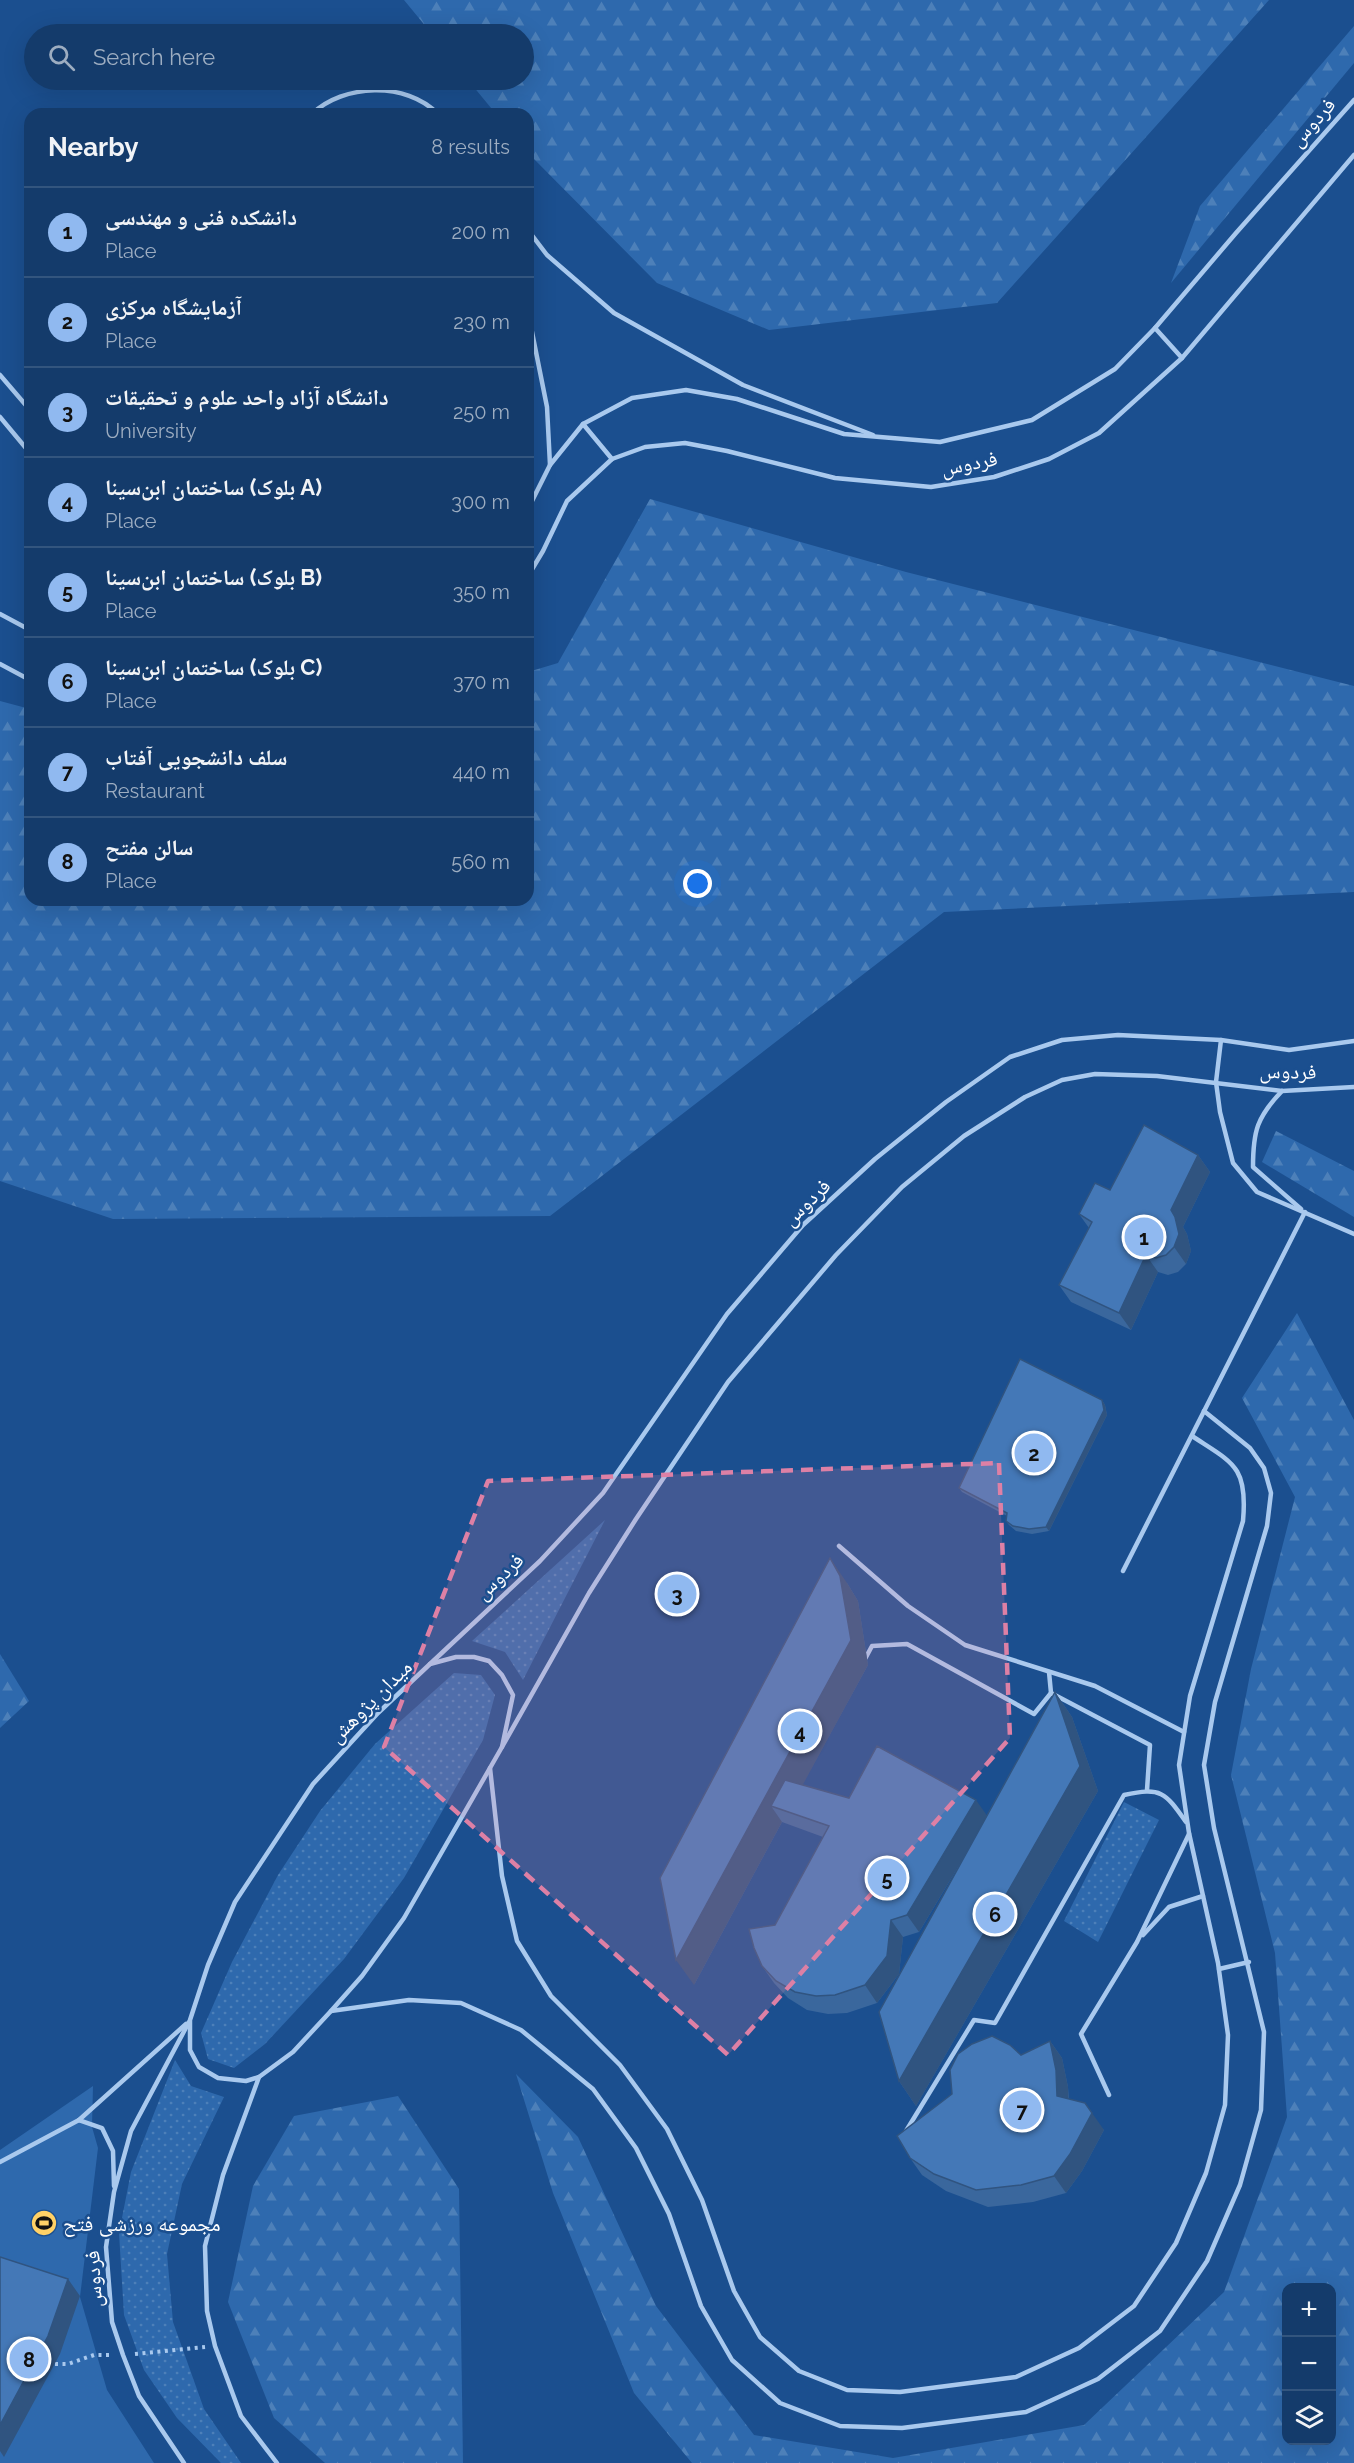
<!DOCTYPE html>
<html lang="en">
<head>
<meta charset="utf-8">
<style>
	:root { --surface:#143b6b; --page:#1d4271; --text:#f1f3f6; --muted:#9dadc1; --line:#33557e; --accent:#90b9f0 }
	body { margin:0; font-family:Raleway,"Noto Naskh Arabic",sans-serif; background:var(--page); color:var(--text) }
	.controls { position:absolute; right:18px; bottom:18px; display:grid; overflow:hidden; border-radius:12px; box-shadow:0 6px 24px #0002 }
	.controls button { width:54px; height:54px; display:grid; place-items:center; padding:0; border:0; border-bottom:2px solid var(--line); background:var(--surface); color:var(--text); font:30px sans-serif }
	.you { position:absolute; left:698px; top:884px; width:21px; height:21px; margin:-15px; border:4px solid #fff; border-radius:50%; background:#1a73e8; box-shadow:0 0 0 9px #1a73e833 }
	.badge { display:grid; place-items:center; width:39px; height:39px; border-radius:50%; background:var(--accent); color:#111; font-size:20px; font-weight:700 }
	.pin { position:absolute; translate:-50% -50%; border:3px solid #fff; box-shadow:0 2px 6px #0006 }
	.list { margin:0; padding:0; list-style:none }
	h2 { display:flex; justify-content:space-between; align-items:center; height:78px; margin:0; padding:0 24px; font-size:26px }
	h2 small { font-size:20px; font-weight:400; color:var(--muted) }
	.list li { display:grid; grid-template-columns:39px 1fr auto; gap:18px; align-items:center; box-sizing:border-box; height:90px; padding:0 24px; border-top:2px solid var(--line) }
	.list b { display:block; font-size:22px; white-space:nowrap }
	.list p { margin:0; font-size:20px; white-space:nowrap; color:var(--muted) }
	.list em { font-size:20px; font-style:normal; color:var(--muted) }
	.icon { flex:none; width:33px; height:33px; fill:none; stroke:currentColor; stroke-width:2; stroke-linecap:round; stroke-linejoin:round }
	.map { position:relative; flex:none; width:1354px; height:2463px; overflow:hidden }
	.search { position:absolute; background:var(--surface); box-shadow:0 6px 24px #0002; left:24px; top:24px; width:510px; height:66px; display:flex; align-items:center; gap:15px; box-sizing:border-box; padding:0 21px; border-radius:33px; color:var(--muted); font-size:22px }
	.panel { position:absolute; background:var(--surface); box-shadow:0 6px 24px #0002; left:24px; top:108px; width:510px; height:798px; border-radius:18px }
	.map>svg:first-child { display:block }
	.green { fill:url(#green-dots) }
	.forest { fill:url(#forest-firs); fill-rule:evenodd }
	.pitch { fill:#2e69ad }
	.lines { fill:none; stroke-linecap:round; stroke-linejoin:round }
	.path { stroke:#a9c9ee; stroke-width:4; stroke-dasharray:3 4.5; stroke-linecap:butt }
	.lane { stroke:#a9c9ee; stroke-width:4.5 }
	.wall { fill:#3a679d }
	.shaded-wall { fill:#305480 }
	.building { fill:#4478b7; stroke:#305480; stroke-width:1.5 }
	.marked { fill:#dd80a5; fill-opacity:0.2; stroke:#dd80a5; stroke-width:4.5; stroke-dasharray:12 8; stroke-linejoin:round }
	.labels { text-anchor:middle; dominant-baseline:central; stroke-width:5; stroke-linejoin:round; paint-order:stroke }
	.street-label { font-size:21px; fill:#fff; stroke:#1b4f8f }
	.poi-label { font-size:21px; fill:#fff; stroke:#1b4f8f; text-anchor:start }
</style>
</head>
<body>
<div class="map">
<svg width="1354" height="2463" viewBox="0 0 1354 2463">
	<defs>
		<pattern id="green-dots" width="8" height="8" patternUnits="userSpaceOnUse" patternTransform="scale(1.5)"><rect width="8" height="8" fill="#2e69ad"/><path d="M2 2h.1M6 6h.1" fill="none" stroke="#4d80b9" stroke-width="1.8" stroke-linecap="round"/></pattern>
		<pattern id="forest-firs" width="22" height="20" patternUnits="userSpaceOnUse" patternTransform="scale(1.5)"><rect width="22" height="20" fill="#2e69ad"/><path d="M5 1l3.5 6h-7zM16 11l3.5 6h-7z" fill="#4d80b9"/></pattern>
	</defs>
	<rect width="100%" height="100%" fill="#1b4f8f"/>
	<g class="green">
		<polygon points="605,1520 523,1680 505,1652 472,1641"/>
		<polygon points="454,1673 481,1675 495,1695 483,1740 404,1878 344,1959 265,2044 234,2068 208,2059 201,2033 232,1962 278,1875 320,1811 375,1744"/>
		<polygon points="1124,1802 1159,1820 1098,1942 1064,1921"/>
		<polygon points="175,2060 191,2086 224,2097 182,2184 167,2254 173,2322 204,2409 241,2463 221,2463 177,2418 144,2370 124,2315 119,2233 131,2172"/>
	</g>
	<g class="forest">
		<polygon points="404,0 1269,0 997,303 769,330 657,283 528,153 528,114 496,114 468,80 524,80 524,34 432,34"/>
		<polygon points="1354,26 1354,63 1171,283 1200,206"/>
		<polygon points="650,499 906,572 1354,686 1354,892 944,912 550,1216 113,1219 0,1181 0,701 30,709 30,900 528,900 528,672 558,663"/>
		<polygon points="1276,1131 1354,1171 1354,1217 1262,1162"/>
		<path d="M 1297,1313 L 1354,1420 L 1354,2463 L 692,2463 L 634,2393 L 553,2193 L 516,2074 L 578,2137 L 656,2306 L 754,2435 L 893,2458 L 1084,2425 L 1224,2292 L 1287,2117 L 1275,1953 L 1231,1775 L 1251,1669 L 1295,1497 L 1242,1398 ZM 1286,2288 L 1332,2288 L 1332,2440 L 1286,2440 Z"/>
		<polygon points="0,1654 29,1701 0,1728"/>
		<polygon points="398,2096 459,2189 463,2463 325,2463 274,2418 228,2302 253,2186 294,2116"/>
	</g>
	<polygon class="pitch" points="93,2086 92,2127 98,2148 80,2297 107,2390 154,2463 0,2463 0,2150"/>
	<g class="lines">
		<g class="path">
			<polyline points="135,2354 205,2347"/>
			<polyline points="55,2364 68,2364 94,2355 112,2355"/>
		</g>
		<g class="lane">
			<path d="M 312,114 C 343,84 406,81 438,114"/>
			<polyline points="375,114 379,114"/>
			<polyline points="528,230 547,255 614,313 743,385 873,435"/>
			<polyline points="528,312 547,407 550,465"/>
			<polyline points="1155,328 1182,358"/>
			<polyline points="0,375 30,410"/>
			<polyline points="0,417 30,453"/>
			<polyline points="583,424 612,459"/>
			<polyline points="528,509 550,465 583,424 632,398 686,390 737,399 844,434 940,442 1032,420 1115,369 1155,328 1236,233 1354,100"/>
			<polyline points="528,576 543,551 567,501 612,459 645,447 685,443 727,451 835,478 931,487 994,477 1049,459 1099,433 1182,358 1354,155"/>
			<polyline points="0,614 30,630"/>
			<polyline points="0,664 30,680"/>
			<polyline points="1221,1040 1216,1082 1220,1112 1233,1163 1257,1192 1354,1234"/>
			<path d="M 1282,1091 C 1257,1117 1253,1131 1253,1167 L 1301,1209"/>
			<polyline points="839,1546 908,1606 965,1645 1095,1686 1184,1732"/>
			<polyline points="1123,1571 1305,1212"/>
			<polygon points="456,1657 474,1657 489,1661 502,1675 513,1695 502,1747 404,1918 362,1976 331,2011 293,2052 259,2077 246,2081 218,2078 199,2067 190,2050 190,2020 208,1965 235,1902 313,1784 378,1713 430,1664"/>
			<polyline points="865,1659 872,1646 907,1644 1034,1714 1051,1693 1150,1745 1147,1790"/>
			<polyline points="430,1664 540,1561 603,1493 727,1314 803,1225 875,1159 946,1102 1010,1057 1062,1040 1118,1035 1221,1040 1289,1050 1354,1041"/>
			<polyline points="1049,1672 1051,1693"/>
			<polyline points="502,1747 589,1593 636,1519 728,1382 836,1255 902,1187 964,1136 1025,1097 1062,1080 1095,1074 1157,1076 1282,1091 1354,1087"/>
			<path d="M 490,1768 L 502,1876 L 517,1941 L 551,1996 L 620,2065 L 667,2129 L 702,2200 L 734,2291 L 760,2337 L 799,2371 L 847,2390 L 900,2392 L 1016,2377 L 1079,2348 L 1134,2306 L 1176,2243 L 1206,2173 L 1225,2105 L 1228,2035 L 1218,1963 L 1189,1833 L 1179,1765 L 1190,1696 L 1243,1521 C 1248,1466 1233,1463 1192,1436"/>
			<polyline points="1143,1935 1169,1907 1203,1896"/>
			<polyline points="1219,1969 1249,1962"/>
			<polyline points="331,2011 409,2000 461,2003 521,2030 593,2089 636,2148 669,2214 701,2306 732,2360 780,2403 840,2426 902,2428 1026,2412 1098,2379 1160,2331 1207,2261 1240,2185 1261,2110 1264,2032 1214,1828 1204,1765 1215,1702 1267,1526 1271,1493 1264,1468 1250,1448 1204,1411"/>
			<polyline points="259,2077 223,2175 205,2246 207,2311 215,2346 241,2416 277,2463"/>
			<polyline points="1109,2095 1081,2034 1137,1942 1189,1834"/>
			<polyline points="79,2120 186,2024"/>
			<path d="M 906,2131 L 974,2020 L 995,2023 L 1124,1795 C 1161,1787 1165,1792 1186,1822"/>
			<polyline points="0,2162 79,2120 102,2128 113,2151 114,2186"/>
			<polyline points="184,2463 139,2396 123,2355 112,2322 106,2247 114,2192 131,2131 189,2022"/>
		</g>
	</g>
	<g class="wall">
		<polygon points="1198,1155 1210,1172 1183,1227 1187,1234 1191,1251 1186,1264 1178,1272 1168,1275 1158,1272 1131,1330 1071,1302 1059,1285 1089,1228 1079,1214 1110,1190"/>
		<polygon points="1102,1400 1105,1405 1107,1415 1049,1531 1032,1534 1016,1531 1009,1525 1006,1521 1007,1516 962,1492 959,1488"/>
		<polygon points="847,1583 858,1601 868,1665 802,1785 849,1798 987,1815 1055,1692 1072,1717 1098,1791 916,2106 899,2081 963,1859 919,1932 903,1937 899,1974 877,2003 847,2013 828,2014 807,2010 788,1998 774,1983 762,1966 775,1925 823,1837 782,1822 694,1985"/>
		<polygon points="1050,2041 1062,2058 1068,2087 1069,2099 1104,2130 1082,2171 1066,2193 1033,2202 988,2207 946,2191 922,2175 910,2158 952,2094 1021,2055"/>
	</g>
	<g class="shaded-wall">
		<polygon points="1198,1155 1210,1172 1183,1227 1187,1234 1191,1251 1186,1264 1174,1247 1171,1210"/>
		<polygon points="1146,1255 1158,1272 1131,1330 1119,1313"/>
		<polygon points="1102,1400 1105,1405 1107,1415 1049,1531 1046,1527"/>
		<polygon points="830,1558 847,1583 858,1601 868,1665 788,1812 771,1806 782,1822 694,1985 676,1960"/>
		<polygon points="1055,1692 1072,1717 1098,1791 916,2106 899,2081"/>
		<polygon points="976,1800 988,1817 919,1932 907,1915"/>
		<polygon points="891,1920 903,1937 899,1974 877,2003 865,1985"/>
		<polygon points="1050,2041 1062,2058 1068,2087 1069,2113 1057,2096"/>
		<polygon points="1085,2103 1104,2130 1082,2171 1066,2193 1054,2176"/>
		<polygon points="68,2279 80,2296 60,2354 4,2457 0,2451 0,2425"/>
	</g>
	<g class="building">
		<polygon points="1144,1125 1198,1155 1171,1210 1175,1217 1179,1234 1174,1247 1166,1255 1156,1258 1146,1255 1119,1313 1059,1285 1092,1222 1079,1214 1095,1183 1110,1190"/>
		<polygon points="1020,1359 1102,1400 1104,1410 1046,1527 1029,1529 1013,1526 1006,1521 1007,1513 959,1488"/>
		<polygon points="830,1558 840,1576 851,1640 676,1960 660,1878"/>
		<polygon points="1055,1692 1080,1766 899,2081 879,2012"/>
		<polygon points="877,1746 976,1800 907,1915 891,1920 887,1956 865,1985 835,1995 816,1996 795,1992 776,1981 762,1966 754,1948 749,1929 775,1925 829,1826 771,1806 785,1780 849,1798"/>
		<polygon points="992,2036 1010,2045 1021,2055 1050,2041 1056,2070 1057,2096 1085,2103 1092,2113 1070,2154 1054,2176 1021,2185 976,2190 934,2174 910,2158 897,2136 952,2094 950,2070 958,2054 972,2044"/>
		<polygon points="0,2257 68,2279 48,2336 0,2425"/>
	</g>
	<path class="marked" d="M 999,1463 L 1010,1738 L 728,2055 L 384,1747 L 488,1481 Z"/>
	<defs>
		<g id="stadium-disc" transform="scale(1.35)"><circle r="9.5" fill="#ffd166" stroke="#1b4f8f"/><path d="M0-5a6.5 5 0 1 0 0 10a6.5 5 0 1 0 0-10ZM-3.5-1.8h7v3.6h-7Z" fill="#111"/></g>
	</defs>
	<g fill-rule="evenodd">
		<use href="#stadium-disc" x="44" y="2223"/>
	</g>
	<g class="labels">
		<g class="street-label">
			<text transform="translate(1312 122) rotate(-48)">فردوس</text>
			<text transform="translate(969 463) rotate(-11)">فردوس</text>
			<text transform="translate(1288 1071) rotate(1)">فردوس</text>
			<text transform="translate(806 1202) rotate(-44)">فردوس</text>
			<text transform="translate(499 1576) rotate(-43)">فردوس</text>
			<text transform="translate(370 1701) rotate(-45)">میدان پژوهش</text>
			<text transform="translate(93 2279) rotate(-93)">فردوس</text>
		</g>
		<g class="poi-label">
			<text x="63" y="2223">مجموعه ورزشی فتح</text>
		</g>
	</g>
</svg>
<div class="controls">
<button>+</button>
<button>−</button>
<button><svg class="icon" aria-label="layers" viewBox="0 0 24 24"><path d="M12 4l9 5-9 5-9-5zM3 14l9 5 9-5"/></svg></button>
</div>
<div class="you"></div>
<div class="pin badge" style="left:1144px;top:1237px">1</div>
<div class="pin badge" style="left:1034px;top:1453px">2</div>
<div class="pin badge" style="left:677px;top:1594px">3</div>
<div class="pin badge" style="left:800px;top:1731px">4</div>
<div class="pin badge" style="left:887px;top:1878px">5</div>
<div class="pin badge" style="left:995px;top:1914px">6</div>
<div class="pin badge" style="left:1022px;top:2110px">7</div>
<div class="pin badge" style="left:29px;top:2359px">8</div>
<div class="search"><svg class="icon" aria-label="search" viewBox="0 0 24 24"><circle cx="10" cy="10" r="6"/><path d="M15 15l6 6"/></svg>Search here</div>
<section class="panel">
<h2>Nearby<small>8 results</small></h2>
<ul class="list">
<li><span class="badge">1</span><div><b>دانشکده فنی و مهندسی</b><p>Place</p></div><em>200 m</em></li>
<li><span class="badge">2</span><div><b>آزمایشگاه مرکزی</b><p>Place</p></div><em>230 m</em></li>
<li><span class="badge">3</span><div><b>دانشگاه آزاد واحد علوم و تحقیقات</b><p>University</p></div><em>250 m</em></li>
<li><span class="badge">4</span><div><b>ساختمان ابن‌سینا (بلوک A)</b><p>Place</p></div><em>300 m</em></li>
<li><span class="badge">5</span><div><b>ساختمان ابن‌سینا (بلوک B)</b><p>Place</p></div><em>350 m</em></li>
<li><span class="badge">6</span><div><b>ساختمان ابن‌سینا (بلوک C)</b><p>Place</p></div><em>370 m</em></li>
<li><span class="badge">7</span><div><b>سلف دانشجویی آفتاب</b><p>Restaurant</p></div><em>440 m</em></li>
<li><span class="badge">8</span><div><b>سالن مفتح</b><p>Place</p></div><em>560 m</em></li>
</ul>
</section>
</div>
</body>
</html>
